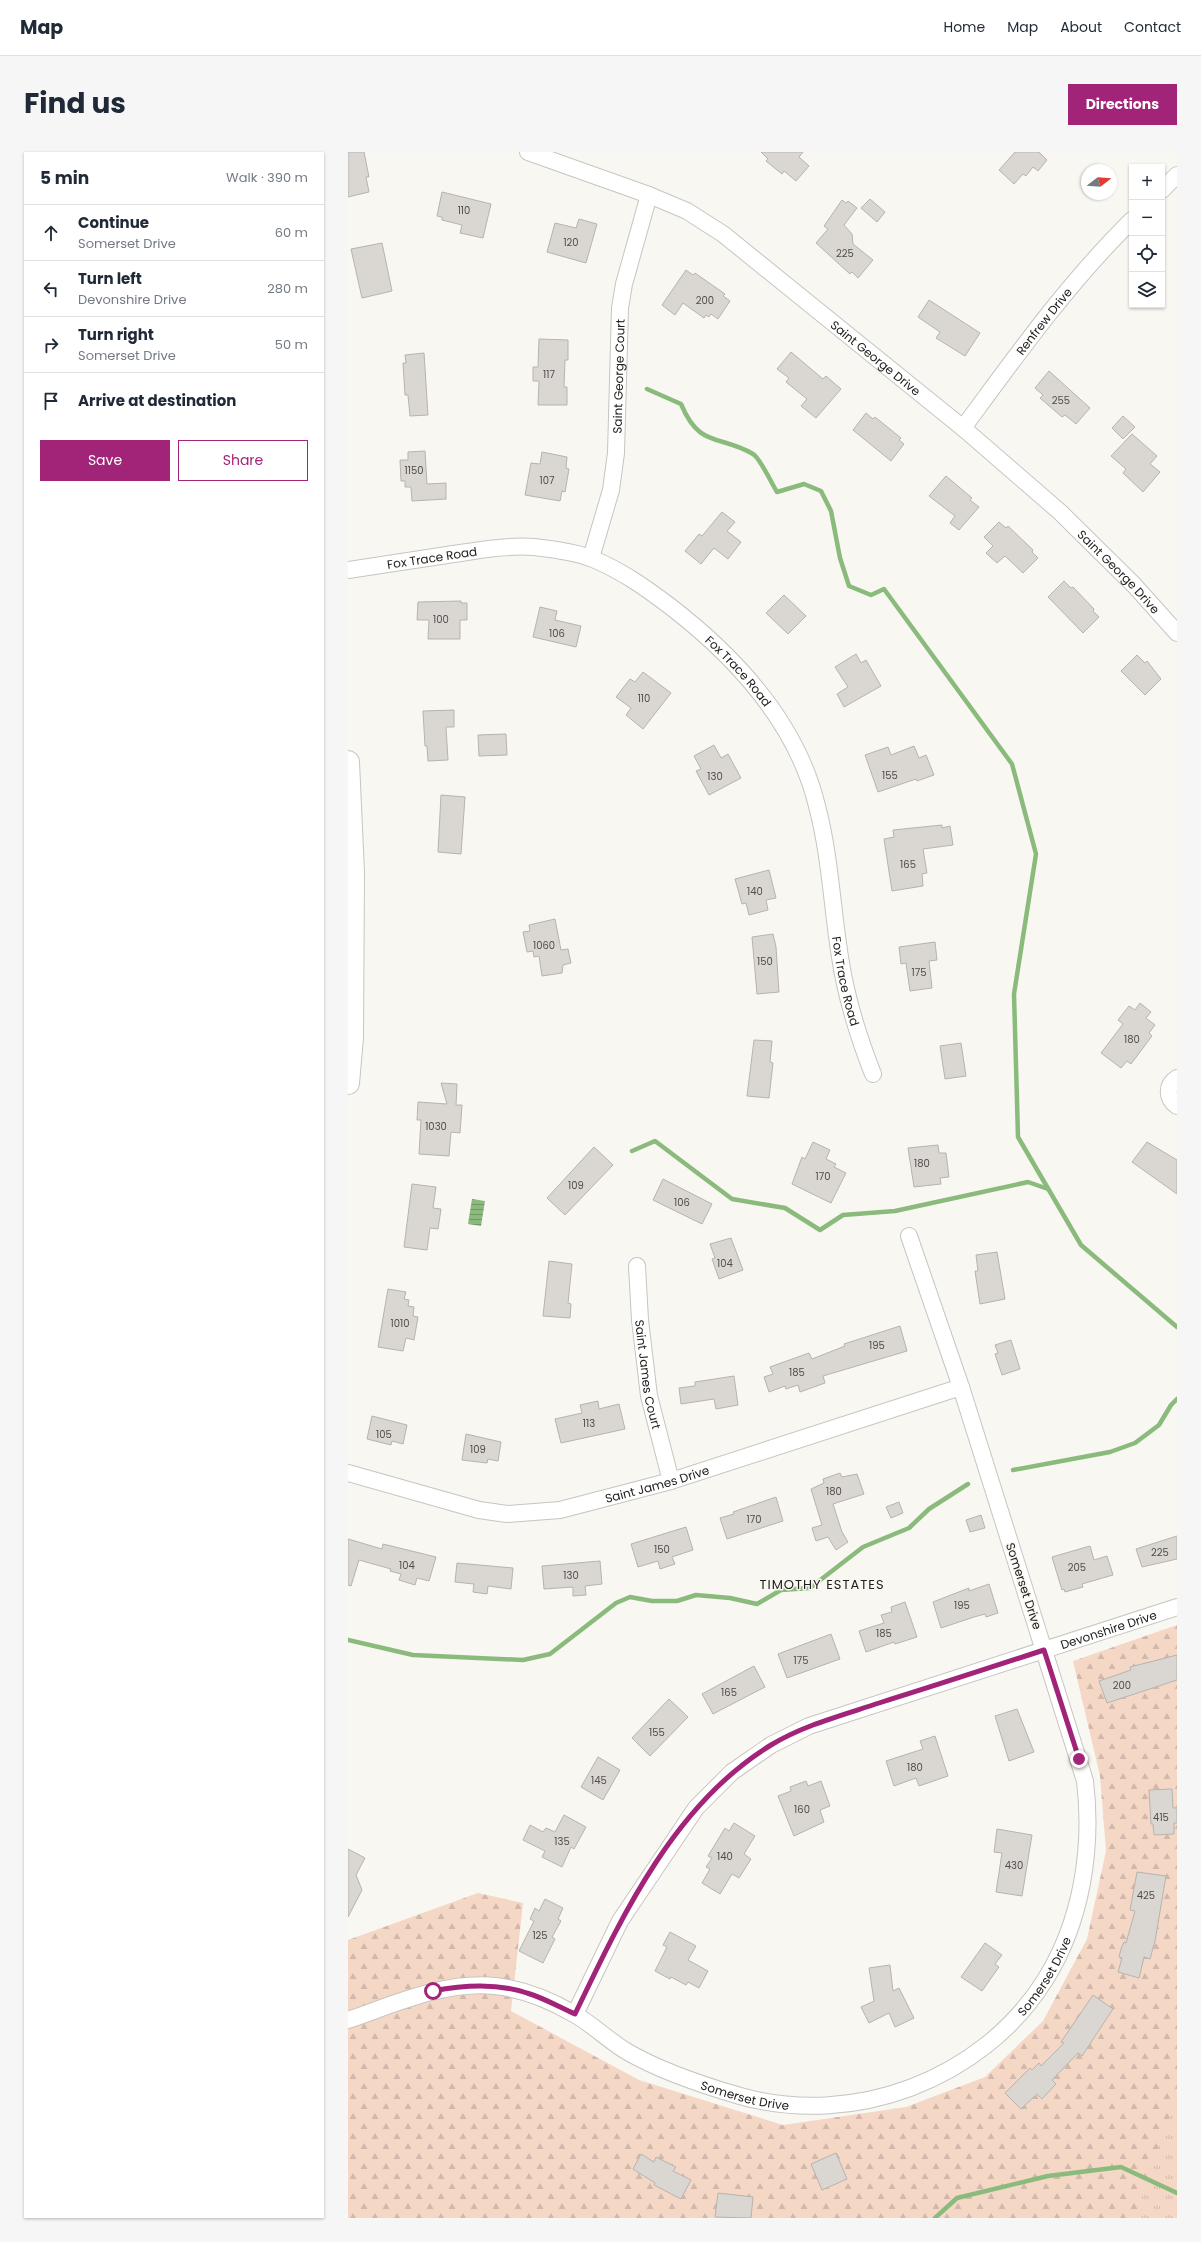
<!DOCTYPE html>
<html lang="en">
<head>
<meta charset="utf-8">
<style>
	:root { --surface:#fff; --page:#f6f6f7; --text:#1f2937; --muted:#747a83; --line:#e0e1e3; --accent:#a12478 }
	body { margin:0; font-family:Poppins,sans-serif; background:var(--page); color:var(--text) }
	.controls { position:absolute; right:12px; top:12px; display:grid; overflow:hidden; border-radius:0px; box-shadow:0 1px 3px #0004 }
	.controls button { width:36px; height:36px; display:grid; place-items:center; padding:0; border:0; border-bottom:1px solid var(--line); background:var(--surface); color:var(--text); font:20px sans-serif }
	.compass { position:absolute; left:733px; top:12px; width:36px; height:36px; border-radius:50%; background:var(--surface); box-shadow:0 1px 3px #0004; rotate:73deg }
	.stop { position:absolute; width:12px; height:12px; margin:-9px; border:3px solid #a12478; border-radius:50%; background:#fff }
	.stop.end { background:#a12478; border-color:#fff; box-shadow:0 1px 4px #0008 }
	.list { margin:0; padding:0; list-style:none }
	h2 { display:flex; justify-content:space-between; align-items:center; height:52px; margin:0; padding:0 16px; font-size:17px }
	h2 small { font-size:13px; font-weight:400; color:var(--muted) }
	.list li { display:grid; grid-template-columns:26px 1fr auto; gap:12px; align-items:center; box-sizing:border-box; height:56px; padding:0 16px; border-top:1px solid var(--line) }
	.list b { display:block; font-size:15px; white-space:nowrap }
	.list p { margin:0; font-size:13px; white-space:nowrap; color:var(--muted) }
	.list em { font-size:13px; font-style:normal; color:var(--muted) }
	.actions { display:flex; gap:8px; padding:12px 16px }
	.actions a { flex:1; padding:9px 0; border:1px solid var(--accent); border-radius:0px; text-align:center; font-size:14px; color:var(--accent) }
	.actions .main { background:var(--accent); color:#fff }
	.icon { flex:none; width:22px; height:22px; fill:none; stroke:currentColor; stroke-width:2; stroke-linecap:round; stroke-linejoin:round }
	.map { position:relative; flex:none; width:829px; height:2066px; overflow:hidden; border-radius:0px }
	header { display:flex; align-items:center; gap:24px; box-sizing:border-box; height:56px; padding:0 20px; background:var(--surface); border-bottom:1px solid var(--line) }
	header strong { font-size:19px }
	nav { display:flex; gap:22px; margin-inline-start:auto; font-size:14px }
	.intro { display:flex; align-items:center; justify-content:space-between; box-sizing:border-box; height:96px; padding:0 24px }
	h1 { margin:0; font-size:28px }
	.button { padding:10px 18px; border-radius:0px; background:var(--accent); color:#fff; font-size:14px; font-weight:700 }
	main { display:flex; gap:24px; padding:0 24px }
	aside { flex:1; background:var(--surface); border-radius:0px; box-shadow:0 1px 3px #0004 }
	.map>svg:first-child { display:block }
	.forest { fill:url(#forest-firs) }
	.park { fill:url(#park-tufts) }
	.water { fill:url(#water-rules) }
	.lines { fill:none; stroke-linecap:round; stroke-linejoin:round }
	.stream { stroke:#8aba7c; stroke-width:4.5 }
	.building { fill:#dad6d2; stroke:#b7b3af }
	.street-casing { stroke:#c6c5c0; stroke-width:18 }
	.secondary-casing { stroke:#c6c5c0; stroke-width:24 }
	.street { stroke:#fff; stroke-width:16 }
	.secondary { stroke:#fff; stroke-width:22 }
	.route { stroke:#a12478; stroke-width:5 }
	.labels { text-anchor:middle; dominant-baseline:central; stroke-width:3; stroke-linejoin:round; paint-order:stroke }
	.number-label { font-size:10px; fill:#4f4e4b }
	.street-label { font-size:12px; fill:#21201e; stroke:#f9f7f2 }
	.neighbourhood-label { font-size:13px; letter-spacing:1px; fill:#21201e; stroke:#f9f7f2 }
</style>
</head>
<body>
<header>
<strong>Map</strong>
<nav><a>Home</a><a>Map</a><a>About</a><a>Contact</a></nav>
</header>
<div class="intro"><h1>Find us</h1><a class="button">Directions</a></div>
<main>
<aside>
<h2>5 min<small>Walk · 390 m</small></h2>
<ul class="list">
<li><svg class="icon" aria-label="ahead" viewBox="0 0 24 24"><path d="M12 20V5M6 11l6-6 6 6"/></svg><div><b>Continue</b><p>Somerset Drive</p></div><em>60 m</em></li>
<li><svg class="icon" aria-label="left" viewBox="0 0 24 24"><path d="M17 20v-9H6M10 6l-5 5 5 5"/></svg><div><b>Turn left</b><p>Devonshire Drive</p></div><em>280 m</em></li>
<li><svg class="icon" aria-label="right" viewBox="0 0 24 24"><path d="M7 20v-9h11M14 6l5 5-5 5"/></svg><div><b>Turn right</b><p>Somerset Drive</p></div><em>50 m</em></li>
<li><svg class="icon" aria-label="arrive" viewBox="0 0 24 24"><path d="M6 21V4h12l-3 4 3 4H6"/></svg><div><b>Arrive at destination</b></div></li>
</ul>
<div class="actions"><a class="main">Save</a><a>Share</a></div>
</aside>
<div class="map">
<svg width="829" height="2066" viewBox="0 0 829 2066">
	<defs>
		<pattern id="forest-firs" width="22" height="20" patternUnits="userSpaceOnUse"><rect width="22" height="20" fill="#f5d7c6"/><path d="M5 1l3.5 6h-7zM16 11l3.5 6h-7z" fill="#d2b8aa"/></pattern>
		<pattern id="park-tufts" width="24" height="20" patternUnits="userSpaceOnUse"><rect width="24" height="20" fill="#f5d7c6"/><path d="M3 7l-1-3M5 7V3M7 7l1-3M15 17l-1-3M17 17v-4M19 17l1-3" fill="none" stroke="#d2b8aa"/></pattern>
		<pattern id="water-rules" width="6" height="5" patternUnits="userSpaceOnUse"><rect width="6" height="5" fill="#8aba7c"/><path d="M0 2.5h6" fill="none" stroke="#709765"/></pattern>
	</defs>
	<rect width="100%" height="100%" fill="#f9f7f2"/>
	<polygon class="forest" points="829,1473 829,2066 0,2066 0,1788 130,1741 175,1751 163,1859 291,1928 435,1973 558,1955 637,1925 695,1869 739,1787 758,1699 752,1624 725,1509"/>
	<polygon class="park" points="829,1944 829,2066 786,2066 828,1946"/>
	<polygon class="water" points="124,1047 137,1049 133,1074 120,1072"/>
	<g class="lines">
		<g class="stream">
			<path d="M 299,237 L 333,252 C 352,297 371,282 405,302 C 412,306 424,332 429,340 L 456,332 L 473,339 L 483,359 L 492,406 L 501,434 L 523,443 L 536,437 L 664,612 L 688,702 L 666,842 L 670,985 L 733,1093 L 829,1175"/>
			<polyline points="284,999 307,989 384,1047 437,1056 472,1078 495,1063 547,1059 680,1030 700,1037"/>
			<polyline points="665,1318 762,1300 787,1291 811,1273 823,1253 829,1247"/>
			<polyline points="0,1488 65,1503 175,1508 202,1502 268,1451 282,1445 304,1449 329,1449 348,1443 382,1446 409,1452 433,1438 462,1436 515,1395 561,1376 581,1357 620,1332"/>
			<polyline points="587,2066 609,2046 700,2024 773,2015 829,2041"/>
		</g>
	</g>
	<g class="building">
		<polygon points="0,0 16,0 21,25 18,25 21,40 0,45"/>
		<polygon points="413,0 455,0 451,5 461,14 448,29 436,19 434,22 418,9 420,7"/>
		<polygon points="667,0 691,0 699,8 690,19 685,15 678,24 675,22 666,32 651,18"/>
		<polygon points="94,40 143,52 135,86 112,81 114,73 94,68 94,65 89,64"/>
		<polygon points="522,47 537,60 529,70 513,56"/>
		<polygon points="494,48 498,51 500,49 509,56 496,73 504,82 505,92 525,108 510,126 504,120 502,122 468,91 480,77 476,74"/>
		<polygon points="231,67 249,72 238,111 199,100 207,71 228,76"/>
		<polygon points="34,91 44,139 14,146 3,97"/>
		<polygon points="338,118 345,123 347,121 377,142 375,144 382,149 370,167 363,162 361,165 358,163 356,166 335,151 327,163 314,153"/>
		<polygon points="581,148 632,181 617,204 588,186 592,180 570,165"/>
		<polygon points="191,187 220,188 220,208 217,208 216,235 219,235 219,253 190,253 191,229 185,229 185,215 190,215"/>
		<polygon points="443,200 475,227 478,224 493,237 468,266 453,254 459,247 438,230 441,226 429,217"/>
		<polygon points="76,201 80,263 62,264 60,243 57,243 55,211 58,211 57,203"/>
		<polygon points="701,219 742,256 728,272 717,263 714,265 692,246 695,243 687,236"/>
		<polygon points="518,261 525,267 527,265 553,286 551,288 556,292 543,309 505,278"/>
		<polygon points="775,264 787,275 775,287 764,276"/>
		<polygon points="784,282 809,304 802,312 812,320 795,340 775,321 778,317 763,304"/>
		<polygon points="77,299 79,332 98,331 98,347 64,349 63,335 57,335 57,329 53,329 52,308 60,308 60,300"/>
		<polygon points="194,300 219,305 218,316 221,317 217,340 214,339 212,349 177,343 183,311 192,312"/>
		<polygon points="598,324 624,346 622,348 631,355 611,378 602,371 607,364 581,344"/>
		<polygon points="374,360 387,370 379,379 393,390 380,407 366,396 353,412 337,399 351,382 354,384"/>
		<polygon points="651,370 658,376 660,374 685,398 684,400 690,406 675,421 657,404 649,411 638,401 645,394 636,385"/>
		<polygon points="716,429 723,436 725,435 746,457 745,459 751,465 735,481 700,445"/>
		<polygon points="436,443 458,464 440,482 418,461"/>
		<polygon points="113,449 113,451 119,451 119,468 112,468 112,487 80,487 81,468 69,468 70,450"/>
		<polygon points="192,455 209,459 207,468 233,474 228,495 185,485"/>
		<polygon points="508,502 513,511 518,508 533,534 496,555 489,542 500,535 487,515"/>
		<polygon points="789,503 797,511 799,509 813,527 797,543 773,519"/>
		<polygon points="295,520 323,541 295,577 278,563 283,556 268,545 282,527 287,530"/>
		<polygon points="106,558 106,575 98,575 100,608 80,609 79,594 77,594 75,559"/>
		<polygon points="158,582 159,603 131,604 130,583"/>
		<polygon points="366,593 373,606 380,602 393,626 361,643 348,619 353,617 346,604"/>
		<polygon points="566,594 571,606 578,603 586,623 569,629 568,627 530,640 517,603 540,595 543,603"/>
		<polygon points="93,643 117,645 113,702 90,700"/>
		<polygon points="594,673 594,676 602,674 605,693 575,697 579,721 574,722 575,734 544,739 536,687 546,685 545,678"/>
		<polygon points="421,718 428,746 418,748 420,758 401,763 398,751 394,752 387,727"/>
		<polygon points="207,767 213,798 220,797 223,811 215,813 214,821 194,824 191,804 186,805 185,799 179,800 175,780 182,779 181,773"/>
		<polygon points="425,782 428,795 431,840 409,842 404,785"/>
		<polygon points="587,790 589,808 581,809 584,836 562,839 558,811 553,812 551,795"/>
		<polygon points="792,851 803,860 798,866 807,873 801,881 804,884 783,912 779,909 773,916 753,901 775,872 770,868 781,854 787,858"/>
		<polygon points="406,888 424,889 422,910 425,911 421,946 399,944"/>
		<polygon points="613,891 618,924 597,927 592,894"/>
		<polygon points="93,931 109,932 108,953 114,953 112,981 103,980 101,1004 71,1002 73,968 69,968 70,950 99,952"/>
		<polygon points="465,990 482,998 478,1007 488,1012 486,1015 498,1021 483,1051 444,1032 454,1005 457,1007"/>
		<polygon points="799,990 829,1008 829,1042 784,1010"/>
		<polygon points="590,993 591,1001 598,1001 601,1025 592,1026 593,1032 566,1035 560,996"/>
		<polygon points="246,995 265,1013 217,1063 199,1046"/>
		<polygon points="315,1027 364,1052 354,1072 305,1048"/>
		<polygon points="64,1032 88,1035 85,1056 93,1057 90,1077 82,1076 79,1098 56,1095"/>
		<polygon points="383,1086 395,1118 371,1127 364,1107 367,1106 362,1092"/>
		<polygon points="649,1100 657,1147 632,1152 627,1119 630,1119 628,1103"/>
		<polygon points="201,1109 224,1112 220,1151 223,1152 222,1166 195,1164"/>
		<polygon points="40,1137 58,1140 56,1147 61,1148 60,1154 66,1155 65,1164 70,1165 66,1188 58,1186 55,1199 30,1195"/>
		<polygon points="552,1174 559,1199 475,1224 477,1231 452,1240 450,1233 438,1237 437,1234 421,1240 416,1225 425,1222 422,1215 461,1201 464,1207 497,1194 496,1192"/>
		<polygon points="663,1188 672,1217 654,1223 647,1202 650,1201 647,1193"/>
		<polygon points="386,1224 390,1253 368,1257 366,1247 333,1252 331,1236 347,1234 347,1230"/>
		<polygon points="250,1249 251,1257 271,1252 277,1277 213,1291 207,1267 234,1261 232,1253"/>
		<polygon points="24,1264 59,1273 55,1292 44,1289 43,1293 19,1287"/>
		<polygon points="118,1282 153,1290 150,1309 140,1307 139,1311 114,1308"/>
		<polygon points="492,1321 494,1325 509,1322 516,1342 485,1352 494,1380 500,1390 488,1398 480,1385 468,1389 464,1376 474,1373 463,1337 476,1331 475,1327"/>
		<polygon points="428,1345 435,1369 379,1387 372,1366 386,1362 385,1360"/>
		<polygon points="551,1350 555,1361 543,1366 538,1355"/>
		<polygon points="633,1363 637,1376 622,1380 618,1368"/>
		<polygon points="338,1375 345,1398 324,1405 327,1412 312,1417 310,1409 290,1415 283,1392"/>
		<polygon points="829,1384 829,1407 794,1415 788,1397"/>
		<polygon points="0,1387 34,1397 35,1392 88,1405 81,1429 69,1426 67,1433 51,1428 53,1422 42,1419 43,1417 11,1408 3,1434 0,1433"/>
		<polygon points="742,1394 746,1408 759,1404 765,1423 734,1432 735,1435 717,1440 716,1437 714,1438 704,1405"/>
		<polygon points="252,1409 254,1432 237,1434 238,1443 225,1444 225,1435 196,1437 194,1414"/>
		<polygon points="109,1411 165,1416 163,1437 140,1434 139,1442 125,1440 126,1432 107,1430"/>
		<polygon points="641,1432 650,1461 638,1465 637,1462 626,1465 593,1476 585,1450 621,1436 621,1439"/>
		<polygon points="557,1450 569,1485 547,1492 546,1490 518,1500 511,1479 536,1471 533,1463 544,1460 543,1455"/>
		<polygon points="483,1482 492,1507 439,1526 430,1502"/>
		<polygon points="829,1503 829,1528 759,1551 751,1529 783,1518 782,1515"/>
		<polygon points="406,1514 417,1535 365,1562 354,1542"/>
		<polygon points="321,1547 340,1565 302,1604 284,1586"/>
		<polygon points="669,1557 686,1600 661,1609 647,1564"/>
		<polygon points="587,1584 600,1624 571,1634 568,1626 546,1634 538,1609 575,1597 572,1589"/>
		<polygon points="250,1605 272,1618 255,1648 233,1635"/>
		<polygon points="458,1629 460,1634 473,1629 482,1654 472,1658 476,1670 446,1684 430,1644 443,1639 442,1635"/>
		<polygon points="824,1637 825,1656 829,1656 829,1671 826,1671 826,1682 806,1683 805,1672 803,1672 801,1638"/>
		<polygon points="216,1663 238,1675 226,1697 223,1695 214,1715 194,1705 197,1699 175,1688 182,1673 195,1680 198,1676 207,1680"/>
		<polygon points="386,1671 407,1684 396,1702 403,1707 391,1726 384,1722 372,1742 354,1731 362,1717 358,1715 364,1706 360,1704 377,1676 381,1679"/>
		<polygon points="649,1677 684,1683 674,1744 648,1740 654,1701 646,1700"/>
		<polygon points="0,1697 17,1706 8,1723 14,1738 0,1765"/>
		<polygon points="789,1720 818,1724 807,1789 802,1807 796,1805 791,1826 770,1820 774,1806 771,1805 773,1797 776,1790 778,1791 787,1759 782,1758"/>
		<polygon points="197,1747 215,1756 210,1767 213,1769 204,1785 207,1787 195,1811 171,1799 186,1769 182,1767 187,1756 191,1759"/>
		<polygon points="322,1780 348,1794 340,1808 360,1819 351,1836 340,1830 338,1833 323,1825 322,1827 307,1819 319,1795 315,1793"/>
		<polygon points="637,1791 654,1803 647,1812 651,1815 634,1839 613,1825"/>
		<polygon points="542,1813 545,1839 551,1836 566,1866 547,1875 541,1861 521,1871 513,1855 526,1849 521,1816"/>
		<polygon points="745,1843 765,1857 734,1904 730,1901 704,1928 708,1932 694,1947 689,1942 673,1957 657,1941 682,1916 684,1918 691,1911 693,1914 716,1891 713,1890"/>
		<polygon points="488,2001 499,2027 474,2038 463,2012"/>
		<polygon points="293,2002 306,2010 308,2005 328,2015 325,2019 343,2028 333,2047 306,2033 307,2031 285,2017"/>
		<polygon points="370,2041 405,2045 403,2066 367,2065"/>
	</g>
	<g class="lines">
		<g class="street-casing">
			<g id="street">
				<path id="s1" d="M 180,0 L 301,43 L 339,59 L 375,82 L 615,276 L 712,360 L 786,433 L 829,481"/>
				<polyline points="814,38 829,23"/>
				<path id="s2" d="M 615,276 C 668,204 720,131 784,68"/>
				<path id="s3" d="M 243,406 L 263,338 L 268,301 L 272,156 L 276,132 L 301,43"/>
				<path id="s4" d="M 0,418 C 33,413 66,408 99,403 C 127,399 157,393 186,395 C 204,397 228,400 245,407 C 274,419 298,436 323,455 C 389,506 449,571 469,654 C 482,703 484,755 492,805 C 498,845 510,884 525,922"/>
				<path d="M 829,926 C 818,933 818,946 829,954"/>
				<path id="s5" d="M 289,1114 L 292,1168 L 301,1244 L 323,1329"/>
				<path id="s6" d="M 0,1321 L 131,1358 L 159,1362 L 212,1358 L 323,1329 L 613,1235"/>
				<path id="s7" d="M 227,1862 L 272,1769 L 348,1656 L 384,1620 L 423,1593 L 461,1574 L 829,1455"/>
				<path id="s8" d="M 0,1868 C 47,1852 96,1829 147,1834 C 174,1837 202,1848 226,1862 C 244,1872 260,1888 278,1899 C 312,1919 354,1933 392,1944 C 505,1976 634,1928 697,1828 C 734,1769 745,1696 737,1629 L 613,1235 L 561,1084"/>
			</g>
		</g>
		<g class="secondary-casing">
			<polyline id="secondary" points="0,610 5,720 4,886 0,931"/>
		</g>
		<use href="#street" class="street"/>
		<use href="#secondary" class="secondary"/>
	</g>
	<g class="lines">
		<path class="route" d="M 85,1839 C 116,1833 149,1831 179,1841 C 196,1846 211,1855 227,1862 C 274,1764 326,1652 423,1593 C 456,1573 495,1563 531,1551 C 586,1534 641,1516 696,1498 L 731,1607"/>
	</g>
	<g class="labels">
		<g class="number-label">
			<text x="116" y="58">110</text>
			<text x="223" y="90">120</text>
			<text x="497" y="101">225</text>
			<text x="357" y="148">200</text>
			<text x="201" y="222">117</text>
			<text x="713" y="248">255</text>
			<text x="66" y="318">1150</text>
			<text x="199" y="328">107</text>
			<text x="93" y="467">100</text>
			<text x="209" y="481">106</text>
			<text x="296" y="546">110</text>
			<text x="542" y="623">155</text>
			<text x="367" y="624">130</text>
			<text x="560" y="712">165</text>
			<text x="407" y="739">140</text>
			<text x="196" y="793">1060</text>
			<text x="417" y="809">150</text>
			<text x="571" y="820">175</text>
			<text x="784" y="887">180</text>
			<text x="88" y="974">1030</text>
			<text x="574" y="1011">180</text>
			<text x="475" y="1024">170</text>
			<text x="228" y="1033">109</text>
			<text x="334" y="1050">106</text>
			<text x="377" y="1111">104</text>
			<text x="52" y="1171">1010</text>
			<text x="529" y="1193">195</text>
			<text x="449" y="1220">185</text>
			<text x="241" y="1271">113</text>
			<text x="36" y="1282">105</text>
			<text x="130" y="1297">109</text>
			<text x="486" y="1339">180</text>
			<text x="406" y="1367">170</text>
			<text x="314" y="1397">150</text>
			<text x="812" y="1400">225</text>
			<text x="59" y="1413">104</text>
			<text x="729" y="1415">205</text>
			<text x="223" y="1423">130</text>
			<text x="614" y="1453">195</text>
			<text x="536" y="1481">185</text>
			<text x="453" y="1508">175</text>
			<text x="774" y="1533">200</text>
			<text x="381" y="1540">165</text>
			<text x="309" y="1580">155</text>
			<text x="567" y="1615">180</text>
			<text x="251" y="1628">145</text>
			<text x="454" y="1657">160</text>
			<text x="813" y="1665">415</text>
			<text x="214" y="1689">135</text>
			<text x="377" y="1704">140</text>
			<text x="666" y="1713">430</text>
			<text x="798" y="1743">425</text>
			<text x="192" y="1783">125</text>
		</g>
		<g class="street-label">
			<text stroke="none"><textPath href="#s2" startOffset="134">Renfrew Drive</textPath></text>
			<text stroke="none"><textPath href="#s1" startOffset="409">Saint George Drive</textPath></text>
			<text stroke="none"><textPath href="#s3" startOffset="185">Saint George Court</textPath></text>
			<text stroke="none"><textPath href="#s4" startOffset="85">Fox Trace Road</textPath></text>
			<text stroke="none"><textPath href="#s1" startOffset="733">Saint George Drive</textPath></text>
			<text stroke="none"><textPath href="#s4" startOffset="433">Fox Trace Road</textPath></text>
			<text stroke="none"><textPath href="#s4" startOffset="769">Fox Trace Road</textPath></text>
			<text stroke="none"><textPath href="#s5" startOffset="109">Saint James Court</textPath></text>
			<text stroke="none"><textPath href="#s6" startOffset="318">Saint James Drive</textPath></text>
			<text transform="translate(676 1434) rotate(72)">Somerset Drive</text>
			<text stroke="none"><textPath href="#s7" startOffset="695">Devonshire Drive</textPath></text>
			<text stroke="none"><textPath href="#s8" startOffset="775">Somerset Drive</textPath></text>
			<text stroke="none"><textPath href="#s8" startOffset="428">Somerset Drive</textPath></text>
		</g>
		<g class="neighbourhood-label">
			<text x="474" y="1432">TIMOTHY ESTATES</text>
		</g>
	</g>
</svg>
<div class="controls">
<button>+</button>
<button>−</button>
<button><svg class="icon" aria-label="locate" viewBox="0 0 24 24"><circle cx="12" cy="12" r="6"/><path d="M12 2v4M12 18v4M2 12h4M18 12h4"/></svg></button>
<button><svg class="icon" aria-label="layers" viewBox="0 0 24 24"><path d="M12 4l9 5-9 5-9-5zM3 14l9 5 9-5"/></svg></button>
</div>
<svg class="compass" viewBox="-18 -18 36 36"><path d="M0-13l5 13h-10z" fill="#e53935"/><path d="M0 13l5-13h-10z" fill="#747a83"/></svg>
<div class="stop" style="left:85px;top:1839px"></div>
<div class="stop end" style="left:731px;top:1607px"></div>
</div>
</main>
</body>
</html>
